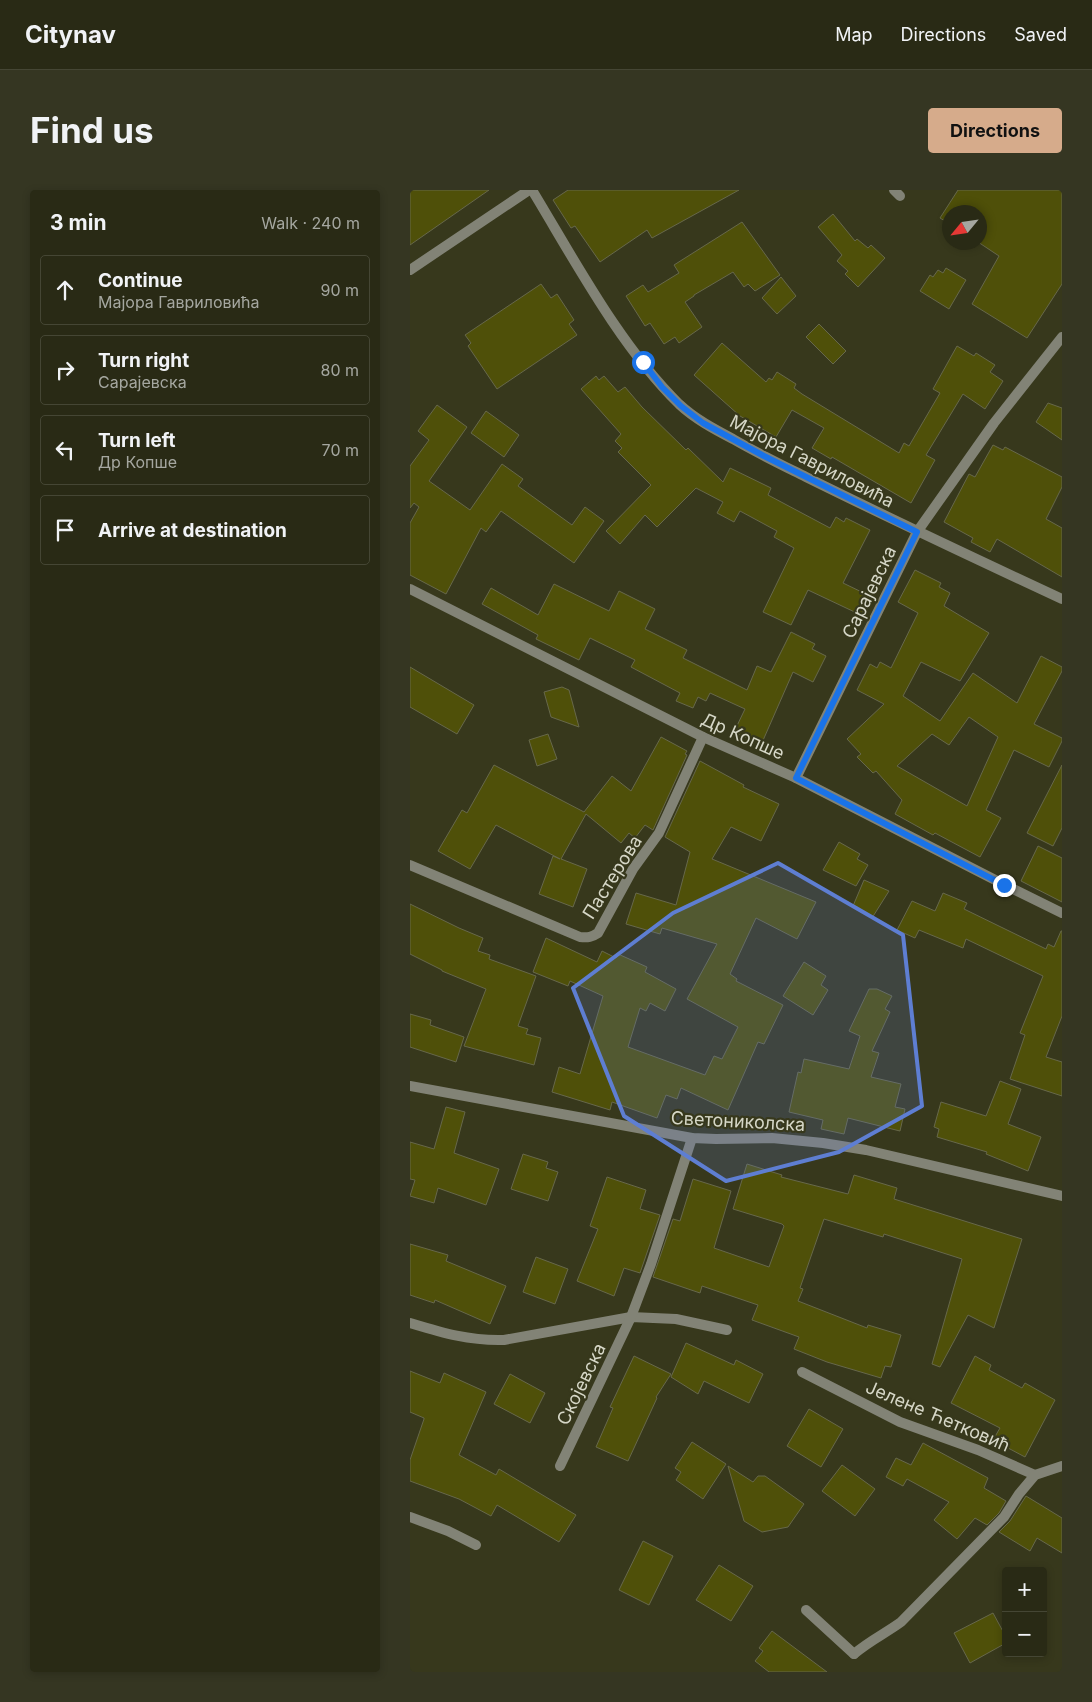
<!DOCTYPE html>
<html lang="en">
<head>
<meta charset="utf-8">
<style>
	:root { --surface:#292a15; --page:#353622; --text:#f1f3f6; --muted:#a5a7a0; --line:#454634; --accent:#d6ab8b }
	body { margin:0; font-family:Inter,sans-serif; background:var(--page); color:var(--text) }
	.controls { position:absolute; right:15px; bottom:15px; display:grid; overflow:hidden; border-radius:5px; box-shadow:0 2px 8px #0003 }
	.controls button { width:45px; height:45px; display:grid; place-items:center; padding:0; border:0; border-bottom:1px solid var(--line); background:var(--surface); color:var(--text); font:25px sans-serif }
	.compass { position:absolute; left:532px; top:15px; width:45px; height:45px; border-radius:50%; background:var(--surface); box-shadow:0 2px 8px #0003; rotate:241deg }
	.stop { position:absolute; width:15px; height:15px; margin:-11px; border:4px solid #1a73e8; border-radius:50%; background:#fff }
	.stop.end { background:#1a73e8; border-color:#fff; box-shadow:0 1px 5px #0008 }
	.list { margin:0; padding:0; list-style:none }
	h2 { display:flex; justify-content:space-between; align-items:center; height:65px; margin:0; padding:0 20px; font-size:21px }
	h2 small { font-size:16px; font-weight:400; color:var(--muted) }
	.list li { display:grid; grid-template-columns:32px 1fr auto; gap:15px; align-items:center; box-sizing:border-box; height:70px; margin:0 10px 10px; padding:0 10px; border:1px solid var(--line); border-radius:5px }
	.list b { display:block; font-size:19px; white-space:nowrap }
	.list p { margin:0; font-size:16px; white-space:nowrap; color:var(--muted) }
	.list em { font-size:16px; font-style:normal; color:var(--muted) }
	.icon { flex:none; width:28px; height:28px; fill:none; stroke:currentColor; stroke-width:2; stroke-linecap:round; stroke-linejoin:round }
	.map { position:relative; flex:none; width:652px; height:1482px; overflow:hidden; border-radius:5px }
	header { display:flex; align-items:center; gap:30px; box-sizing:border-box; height:70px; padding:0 25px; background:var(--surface); border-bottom:1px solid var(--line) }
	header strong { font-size:24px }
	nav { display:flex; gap:28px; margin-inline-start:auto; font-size:18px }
	.intro { display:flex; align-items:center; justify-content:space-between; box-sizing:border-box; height:120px; padding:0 30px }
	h1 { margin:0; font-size:35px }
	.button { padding:12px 22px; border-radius:5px; background:var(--accent); color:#111; font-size:18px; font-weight:700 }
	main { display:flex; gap:30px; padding:0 30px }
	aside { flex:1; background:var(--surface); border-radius:5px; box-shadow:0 2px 8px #0003 }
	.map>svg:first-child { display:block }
	.building { fill:#4f5009; stroke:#67684b; fill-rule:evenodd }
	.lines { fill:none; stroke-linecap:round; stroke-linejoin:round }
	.service { stroke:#828376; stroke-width:10 }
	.minor { stroke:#828376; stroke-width:10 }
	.route { stroke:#1a73e8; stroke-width:6 }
	.marked { fill:#5e7ed2; fill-opacity:0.2; stroke:#5e7ed2; stroke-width:4; stroke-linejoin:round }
	.labels { text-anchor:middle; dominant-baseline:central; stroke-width:4.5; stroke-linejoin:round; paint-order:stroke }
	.street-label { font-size:18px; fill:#d6d7c7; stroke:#37381c }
</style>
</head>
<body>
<header>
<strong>Citynav</strong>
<nav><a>Map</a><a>Directions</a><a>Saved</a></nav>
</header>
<div class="intro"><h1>Find us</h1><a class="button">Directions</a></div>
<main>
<aside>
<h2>3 min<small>Walk · 240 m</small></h2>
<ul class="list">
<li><svg class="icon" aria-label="ahead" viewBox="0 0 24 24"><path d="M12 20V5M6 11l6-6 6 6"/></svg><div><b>Continue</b><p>Мајора Гавриловића</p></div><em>90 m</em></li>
<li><svg class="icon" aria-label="right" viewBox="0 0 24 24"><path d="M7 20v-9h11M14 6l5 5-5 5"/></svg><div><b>Turn right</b><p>Сарајевска</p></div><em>80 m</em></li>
<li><svg class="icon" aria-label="left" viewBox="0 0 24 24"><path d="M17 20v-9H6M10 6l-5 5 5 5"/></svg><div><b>Turn left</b><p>Др Копше</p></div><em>70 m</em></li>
<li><svg class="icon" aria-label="arrive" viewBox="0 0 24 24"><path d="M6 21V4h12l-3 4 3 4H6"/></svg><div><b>Arrive at destination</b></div></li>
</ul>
</aside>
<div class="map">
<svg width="652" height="1482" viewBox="0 0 652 1482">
	<rect width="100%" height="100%" fill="#37381c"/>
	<g class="building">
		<polygon points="0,0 79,0 0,55"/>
		<polygon points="158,0 329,0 242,48 237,40 190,72 165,36 161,38 143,10"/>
		<polygon points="548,0 652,0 652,94 617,148 562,114 589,66 568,52 570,52 570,22 540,22 540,34 530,28"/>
		<polygon points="423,24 445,51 447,49 458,58 461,55 475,68 448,97 435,84 438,81 427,71 432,65 408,37"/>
		<polygon points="332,32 370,85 345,101 338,94 334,97 323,82 284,105 284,106 275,112 292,137 269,153 265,147 254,154 240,133 235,136 216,106 233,95 238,102 269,83 264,75"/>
		<polygon points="536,78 556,90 539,119 510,101 520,85 523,87 528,80 533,83"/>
		<polygon points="371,87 386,106 367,124 352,108"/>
		<polygon points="131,94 141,108 147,104 164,130 159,134 167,145 87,199 58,156 61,153 55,145"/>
		<polygon points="409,134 436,161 423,174 396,147"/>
		<polygon points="312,153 356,192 359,188 362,190 367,182 386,194 384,198 392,204 489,263 494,253 499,256 530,203 523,199 547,156 564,166 566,163 585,175 580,182 593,191 575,219 553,204 516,265 525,270 501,313 422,267 421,269 402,258 414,238 382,220 366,247 330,226 284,185"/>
		<polygon points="186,186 189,190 194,186 208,202 215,197 232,217 276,260 278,258 313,292 320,278 361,298 358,305 420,338 426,327 434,332 436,328 460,340 433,393 460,406 451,425 398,400 381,435 353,422 384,358 364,347 367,341 330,321 324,332 307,323 313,312 286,298 247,337 235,325 210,354 196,341 241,295 208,262 212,258 205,251 211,244 171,199"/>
		<polygon points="638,213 652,218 652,250 626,232"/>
		<polygon points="27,215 57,237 19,291 60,320 92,274 113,289 108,296 162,335 175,317 194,331 164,373 91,321 76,342 71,338 36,404 0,385 0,333 9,317 4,313 0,318 0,276 19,250 8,241"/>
		<polygon points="76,221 109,245 94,267 61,243"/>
		<polygon points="583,255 593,260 595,257 652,287 652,297 636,329 652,338 652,387 587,349 580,362 561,352 563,348 534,332 559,284 565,287"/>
		<path d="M 505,380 L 531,393 L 529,397 L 540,403 L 534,416 L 579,443 L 550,491 L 511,472 L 493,506 L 530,531 L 563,483 L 607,513 L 631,466 L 652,477 L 652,481 L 624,534 L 652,548 L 652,551 L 639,577 L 604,560 L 576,620 L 591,628 L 570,667 L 525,643 L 523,645 L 485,624 L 492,610 L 466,581 L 463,583 L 447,567 L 451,564 L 437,549 L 474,514 L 447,500 L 460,474 L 467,478 L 470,472 L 481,478 L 508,423 L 488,412 ZM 559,527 L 588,547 L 557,616 L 487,576 L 522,544 L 539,555 Z"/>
		<polygon points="144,394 199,421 209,401 245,419 235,439 277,460 273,468 337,500 347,476 361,482 381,442 405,454 402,459 416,466 403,492 383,482 351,555 324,542 335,519 300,503 296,511 288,507 283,518 266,511 270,503 221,477 225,470 180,448 169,470 126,449 128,445 72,414 81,398 128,425"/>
		<polygon points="0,477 64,515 47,544 0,517"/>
		<polygon points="152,497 159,500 169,537 141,527 134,502"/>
		<polygon points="138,544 147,569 127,576 119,550"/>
		<polygon points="251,547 277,561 275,564 277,565 243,640 235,635 225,648 219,643 211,653 176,624 151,669 177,679 163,717 129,704 143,666 150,669 86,635 60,679 28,661 52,620 57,623 84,575 174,622 202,586 221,601"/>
		<polygon points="290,571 334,595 333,597 369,614 351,651 321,637 302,669 406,712 387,749 346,728 320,784 327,789 326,791 373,815 354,854 348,852 318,920 271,898 267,909 256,905 247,928 202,912 200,920 142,902 149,877 170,884 193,806 160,791 158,796 123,782 136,748 187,772 192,761 206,768 208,764 237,777 235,782 266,799 255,821 240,813 236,821 230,818 218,857 295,885 304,866 312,869 328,837 277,809 307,754 252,738 250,744 216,734 226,703 266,715 280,662 255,647"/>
		<polygon points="652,575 652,638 643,656 617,643"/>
		<polygon points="429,652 450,664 447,669 458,675 446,696 413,680"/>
		<polygon points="628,656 652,668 652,712 611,691"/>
		<polygon points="454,690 479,701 462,728 443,716"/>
		<polygon points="533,703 557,713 554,719 636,759 638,754 644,757 651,741 652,741 652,826 636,867 652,872 652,906 600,889 615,845 610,843 633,786 556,749 553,758 509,740 505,748 487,740 502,711 525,721"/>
		<polygon points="0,714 49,738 73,748 68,761 80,765 79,769 126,786 108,836 118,839 116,844 131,848 124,875 54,856 76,799 32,781 32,780 0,764"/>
		<polygon points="394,772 416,786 411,795 418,800 403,825 373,806"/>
		<polygon points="459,799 467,799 482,806 475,819 480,822 462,861 469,863 461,887 491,894 485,917 495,919 490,941 438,928 434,944 411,939 413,930 379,922 388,882 391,883 394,869 439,879 450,846 439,841"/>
		<polygon points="0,824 21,830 20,835 54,847 46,872 0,857"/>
		<polygon points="590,891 611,899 598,934 631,947 618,981 576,964 577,962 527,947 529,939 524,937 531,912 576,926"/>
		<polygon points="36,917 55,922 44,963 89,979 76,1015 28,998 24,1013 0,1006 5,990 0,989 0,952 24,959"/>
		<polygon points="113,964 138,972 136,978 148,982 138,1011 101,999"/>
		<polygon points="337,974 372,985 371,987 438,1004 444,985 487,998 484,1009 612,1049 584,1138 558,1125 530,1177 522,1174 552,1069 474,1044 473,1047 414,1029 390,1098 393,1099 388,1111 457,1138 458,1135 491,1145 481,1177 475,1176 471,1188 417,1172 384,1159 389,1147 342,1130 348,1115 292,1096 290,1103 243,1087 263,1029 270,1031 283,989 321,1001 304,1058 359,1077 374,1036 372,1034 323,1019"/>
		<polygon points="197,987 236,1000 230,1019 250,1025 230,1083 214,1078 204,1106 167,1091 188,1039 180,1036"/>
		<polygon points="0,1054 38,1065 36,1071 96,1096 80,1134 25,1110 24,1113 0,1105"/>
		<polygon points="126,1067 158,1079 145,1114 113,1102"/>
		<polygon points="276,1153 324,1175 326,1170 353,1184 339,1213 294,1191 288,1204 261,1187"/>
		<polygon points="224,1166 261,1184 246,1207 247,1208 218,1271 186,1257 203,1218 200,1217"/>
		<polygon points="565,1166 581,1175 579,1180 612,1198 615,1193 645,1210 615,1267 583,1250 590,1238 541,1213"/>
		<polygon points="0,1181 30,1193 34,1183 76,1202 49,1265 86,1285 89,1279 166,1325 149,1352 87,1315 81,1326 49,1309 0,1291 0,1270 14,1229 14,1228 0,1222"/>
		<polygon points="100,1184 135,1203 120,1233 84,1214"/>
		<polygon points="399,1219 433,1239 411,1277 377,1256"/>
		<polygon points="282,1252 316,1274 293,1309 266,1290 271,1282 265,1278"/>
		<polygon points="513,1253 578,1288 574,1298 596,1311 589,1323 577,1335 565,1328 547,1349 524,1330 539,1312 497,1289 493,1296 476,1287 486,1268 501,1275"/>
		<polygon points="432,1275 465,1299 445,1326 412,1301"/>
		<polygon points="318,1276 343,1292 348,1286 355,1286 394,1314 378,1337 352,1342 334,1331"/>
		<polygon points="616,1306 652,1328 652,1363 627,1348 620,1361 589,1342 600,1331"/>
		<polygon points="233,1351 263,1366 239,1415 209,1400"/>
		<polygon points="309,1375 343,1396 321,1431 286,1410"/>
		<polygon points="583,1423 596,1447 596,1453 560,1473 544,1443"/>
		<polygon points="362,1441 417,1482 359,1482 345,1471 353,1461 349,1458"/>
	</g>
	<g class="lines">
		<g class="service">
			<polyline points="0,1327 38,1341 66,1355"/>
			<polyline points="396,1420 444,1464"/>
		</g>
		<g class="minor">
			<path d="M 122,0 C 165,71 210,156 269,214 C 285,229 304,239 323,249 C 347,263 372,275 396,287 C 481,329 566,369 652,409"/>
			<polyline points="484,0 490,6"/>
			<polyline points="0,80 119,0"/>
			<polyline points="0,399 293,547 386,588 595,695 652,723"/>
			<polyline points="386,588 507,342 584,233 652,147"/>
			<path d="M 0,675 L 170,747 C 178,748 182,747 188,743 L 223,679 L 249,643 L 293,547"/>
			<polyline points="0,896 282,948 306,949 362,948 413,953 456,960 652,1006"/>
			<path d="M 0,1133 C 33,1143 59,1151 94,1150 L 221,1127 L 266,1129 L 317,1140"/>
			<polyline points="392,1182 490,1232 568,1260 625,1285"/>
			<polyline points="150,1276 221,1127 241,1074 282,948"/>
			<path d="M 444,1464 C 459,1451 476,1443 491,1432 L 594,1327 L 609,1304 L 625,1285 L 652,1276"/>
		</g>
	</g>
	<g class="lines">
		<polyline class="route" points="233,172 252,197 271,216 293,233 354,266 507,342 386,588 594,695"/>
	</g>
	<path class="marked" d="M 368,673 L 493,745 L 512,916 L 429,962 L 316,991 L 214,926 L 163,798 L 263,723 Z"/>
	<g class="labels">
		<g class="street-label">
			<text transform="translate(402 271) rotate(27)">Мајора Гавриловића</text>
			<text transform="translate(459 402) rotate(-64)">Сарајевска</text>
			<text transform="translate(333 546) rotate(24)">Др Копше</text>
			<text transform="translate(202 687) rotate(-58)">Пастерова</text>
			<text transform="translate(328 931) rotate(3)">Светониколска</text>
			<text transform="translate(171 1194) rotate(-64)">Скојевска</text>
			<text transform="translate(528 1226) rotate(23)">Јелене Ћетковић</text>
		</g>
	</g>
</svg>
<div class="controls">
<button>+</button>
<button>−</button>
</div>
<svg class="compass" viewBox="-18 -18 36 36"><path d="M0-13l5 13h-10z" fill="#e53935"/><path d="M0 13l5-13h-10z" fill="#a5a7a0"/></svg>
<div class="stop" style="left:233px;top:172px"></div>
<div class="stop end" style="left:594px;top:695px"></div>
</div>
</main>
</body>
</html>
